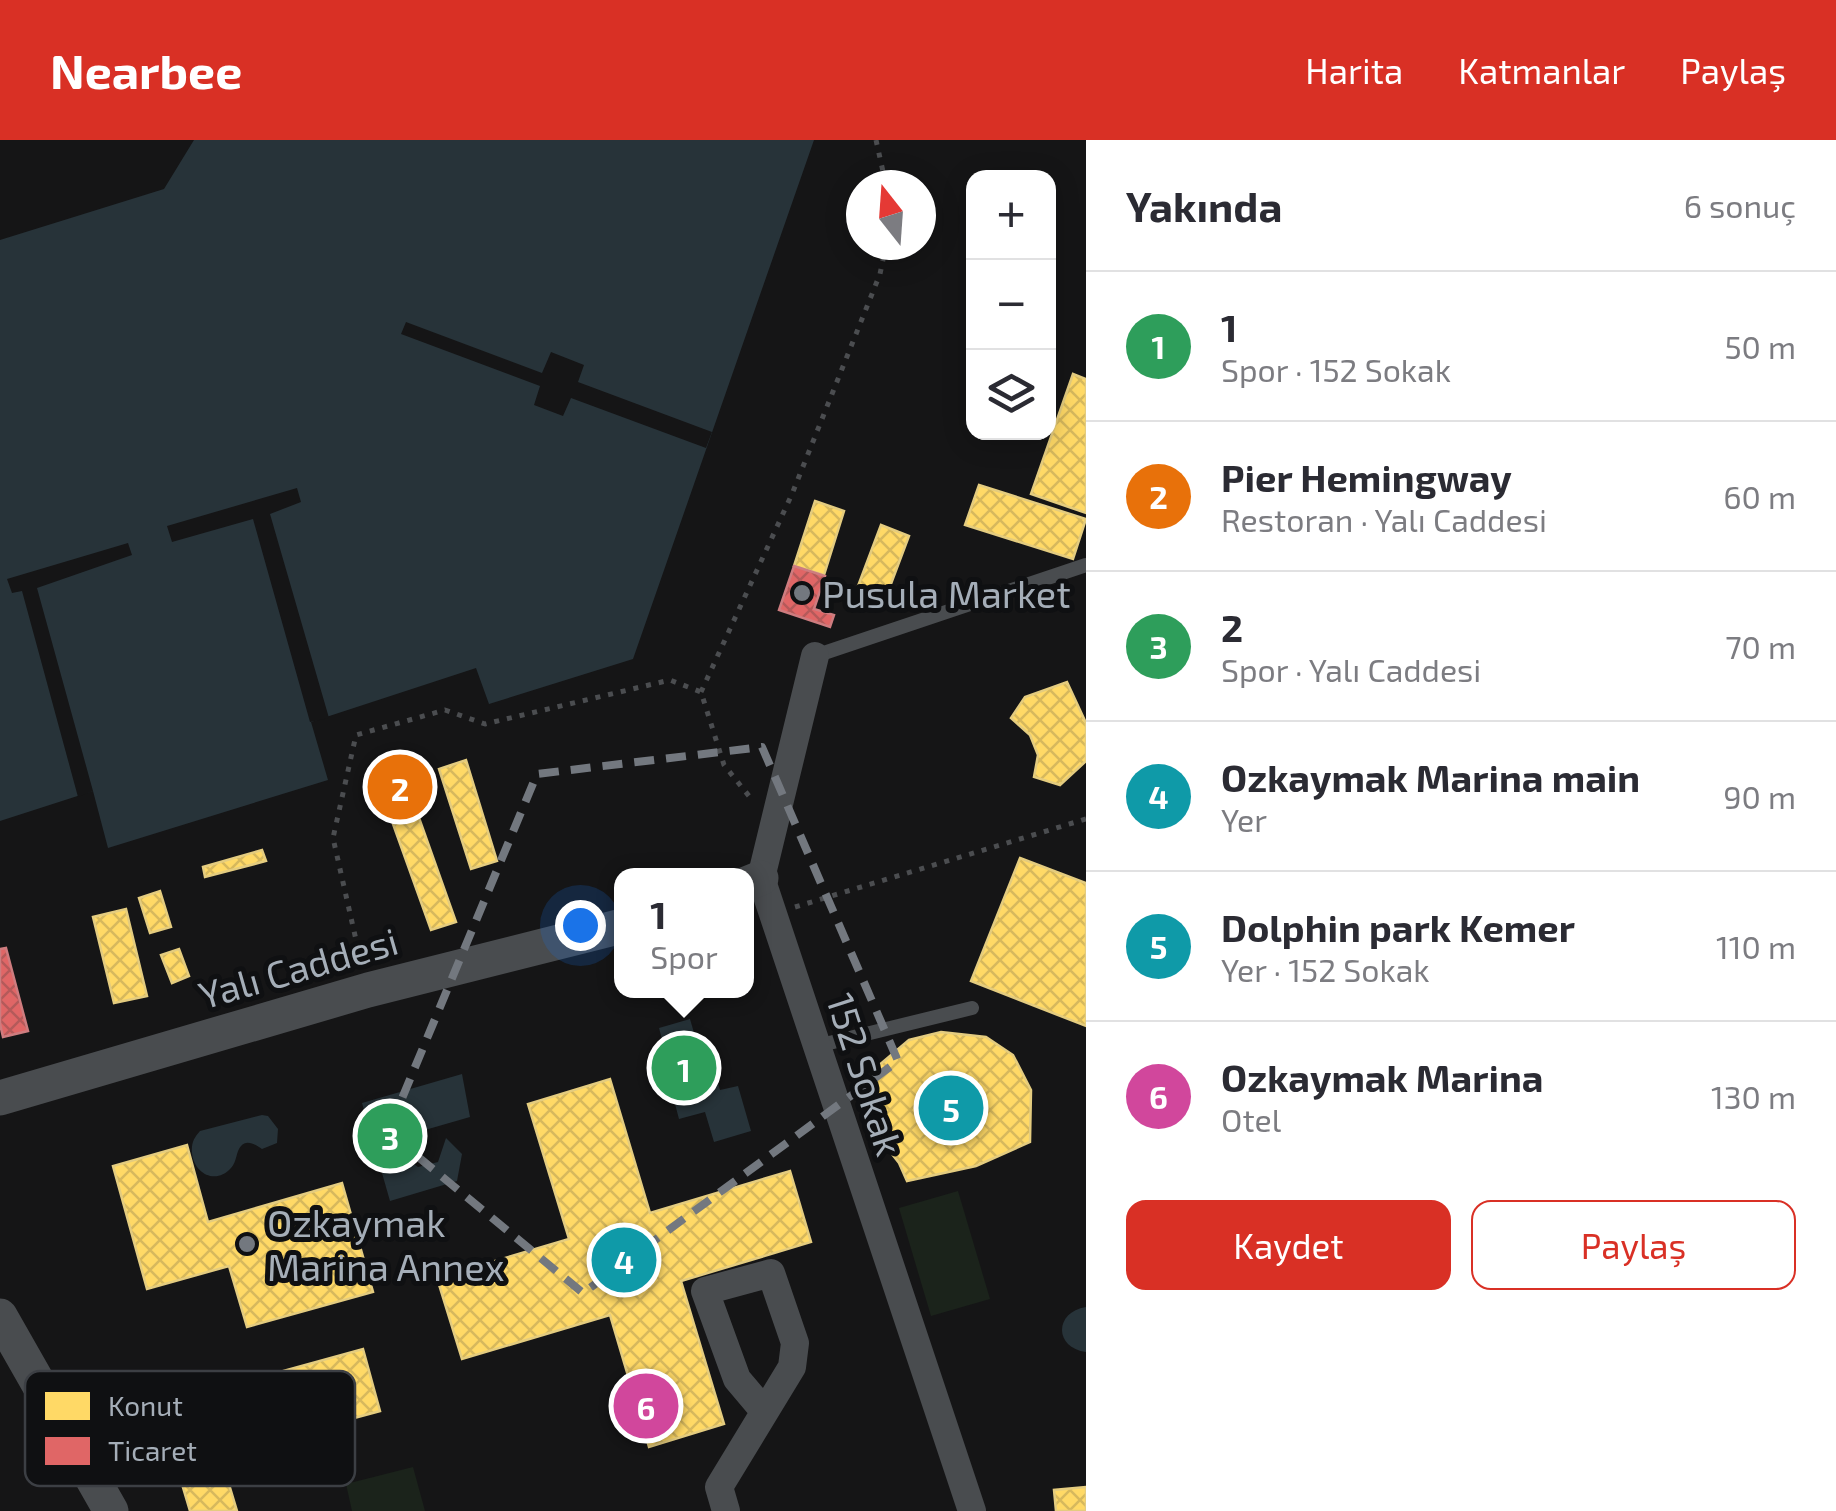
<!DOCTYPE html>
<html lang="tr">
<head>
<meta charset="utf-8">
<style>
	:root { --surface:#fff; --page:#f2f2f3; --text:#2b2b33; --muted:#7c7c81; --line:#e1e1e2; --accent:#d93025 }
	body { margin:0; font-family:"Exo 2",sans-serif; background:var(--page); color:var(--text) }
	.controls { position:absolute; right:30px; top:30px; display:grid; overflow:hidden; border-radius:20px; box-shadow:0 5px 25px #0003 }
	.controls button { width:90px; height:90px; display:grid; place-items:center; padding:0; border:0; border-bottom:2px solid var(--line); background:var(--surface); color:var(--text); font:50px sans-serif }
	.compass { position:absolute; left:846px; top:30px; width:90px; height:90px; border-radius:50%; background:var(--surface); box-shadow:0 5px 25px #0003; rotate:343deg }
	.you { position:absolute; left:580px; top:785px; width:35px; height:35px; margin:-25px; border:8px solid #fff; border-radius:50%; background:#1a73e8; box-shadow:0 0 0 15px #1a73e833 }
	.badge { display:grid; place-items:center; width:65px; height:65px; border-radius:50%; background:var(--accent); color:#fff; font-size:32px; font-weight:700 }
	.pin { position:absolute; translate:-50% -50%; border:5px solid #fff; box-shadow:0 2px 10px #0006 }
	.popup { position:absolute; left:614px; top:728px; width:140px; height:130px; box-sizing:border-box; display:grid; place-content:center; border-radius:20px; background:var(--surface); filter:drop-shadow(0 2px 8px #0005); font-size:32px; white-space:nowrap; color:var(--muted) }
	.popup b { font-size:38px; color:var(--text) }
	.popup::after { content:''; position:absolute; left:50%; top:100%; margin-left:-20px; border:20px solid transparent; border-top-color:var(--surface) }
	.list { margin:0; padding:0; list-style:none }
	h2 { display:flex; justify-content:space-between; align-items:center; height:130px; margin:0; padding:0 40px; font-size:42px }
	h2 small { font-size:32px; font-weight:400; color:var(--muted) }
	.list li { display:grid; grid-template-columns:65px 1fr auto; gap:30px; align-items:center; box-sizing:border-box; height:150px; padding:0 40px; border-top:2px solid var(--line) }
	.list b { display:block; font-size:38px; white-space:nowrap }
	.list p { margin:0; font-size:32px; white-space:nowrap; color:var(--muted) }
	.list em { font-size:32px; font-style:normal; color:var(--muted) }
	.actions { display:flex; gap:20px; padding:30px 40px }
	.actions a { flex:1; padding:22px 0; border:2px solid var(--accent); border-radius:20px; text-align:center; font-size:35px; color:var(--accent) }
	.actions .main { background:var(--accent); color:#fff }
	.icon { flex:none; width:55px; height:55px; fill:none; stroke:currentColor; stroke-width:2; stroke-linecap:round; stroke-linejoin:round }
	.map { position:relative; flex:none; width:1086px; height:1371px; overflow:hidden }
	header { display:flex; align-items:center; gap:60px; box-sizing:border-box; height:140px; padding:0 50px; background:var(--accent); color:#fff }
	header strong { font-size:48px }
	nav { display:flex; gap:55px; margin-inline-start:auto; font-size:35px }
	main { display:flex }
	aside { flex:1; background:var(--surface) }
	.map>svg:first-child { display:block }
	.green { fill:#1b231b }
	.water { fill:#273339 }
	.pier { fill:#151516 }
	.homes { fill:url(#homes-cross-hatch); stroke:#e4cc7f; stroke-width:2.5 }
	.shops { fill:url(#shops-cross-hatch); stroke:#ce7c7f; stroke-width:2.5 }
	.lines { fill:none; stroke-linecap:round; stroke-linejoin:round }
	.path { stroke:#4b4d50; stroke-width:5; stroke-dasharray:5 8; stroke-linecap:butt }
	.service { stroke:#494c4f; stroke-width:14 }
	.minor { stroke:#494c4f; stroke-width:28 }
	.tertiary { stroke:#494c4f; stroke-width:35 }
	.marked { fill:none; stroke:#73787f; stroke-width:8; stroke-dasharray:20 12; stroke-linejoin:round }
	.poi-dot { fill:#73787f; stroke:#0f1012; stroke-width:4 }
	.labels { text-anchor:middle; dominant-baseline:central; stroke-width:10; stroke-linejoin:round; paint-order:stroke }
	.poi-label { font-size:38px; fill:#a5aeb8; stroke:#0f1012; text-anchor:start }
	.street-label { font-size:38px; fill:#a5aeb8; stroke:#0f1012 }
	.key { fill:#0f1012; stroke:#3c3f44; stroke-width:2.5 }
	.key-label { font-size:28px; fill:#a5aeb8 }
</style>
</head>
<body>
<header>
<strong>Nearbee</strong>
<nav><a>Harita</a><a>Katmanlar</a><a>Paylaş</a></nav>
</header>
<main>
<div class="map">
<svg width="1086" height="1371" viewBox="0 0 1086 1371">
	<defs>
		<pattern id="homes-cross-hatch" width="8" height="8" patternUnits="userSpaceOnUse" patternTransform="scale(2.5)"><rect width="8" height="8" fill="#ffd966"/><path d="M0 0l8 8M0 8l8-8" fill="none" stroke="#d6b85d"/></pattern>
		<pattern id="shops-cross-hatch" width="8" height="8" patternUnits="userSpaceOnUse" patternTransform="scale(2.5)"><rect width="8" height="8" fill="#e06666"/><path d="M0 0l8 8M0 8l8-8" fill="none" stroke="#b45a5a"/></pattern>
	</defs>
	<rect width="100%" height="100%" fill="#151516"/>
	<g class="green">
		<polygon points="958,1051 990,1159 931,1176 899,1068"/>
		<polygon points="413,1327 425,1371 352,1371 346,1344"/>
	</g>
	<g class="water">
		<polygon points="194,0 814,0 633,519 489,564 476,528 311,582 328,640 108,708 93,651 0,681 0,100 164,49"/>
		<polygon points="690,879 699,910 707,908 720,950 738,946 751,991 714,1002 705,972 679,979 670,945 661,947 650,911 664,907 659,888"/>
		<path d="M 462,934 L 470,977 L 411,994 C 404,1009 405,1017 418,1027 L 438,1022 L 446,998 L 462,1014 L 457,1041 L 390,1061 L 362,963 Z"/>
		<path d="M 262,975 L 268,976 L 278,989 L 277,1003 L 262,1009 C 256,1005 247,999 241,1006 C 236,1011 237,1022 231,1028 C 216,1045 194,1034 192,1013 C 191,1003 194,998 200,991 Z"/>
		<path d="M 1086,1167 L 1086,1212 C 1054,1208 1054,1172 1086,1167 Z"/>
	</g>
	<g class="pier">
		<polygon points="406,182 542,233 551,212 584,225 578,242 712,292 706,308 571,258 563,276 534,265 540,246 401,194"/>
		<polygon points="297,348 301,362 270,374 329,578 310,582 253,379 172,402 167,386"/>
		<polygon points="128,403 132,415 37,448 93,651 78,657 22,451 12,453 7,439"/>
	</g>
	<g class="homes">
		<polygon points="1073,234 1086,239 1086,373 1031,354"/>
		<polygon points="979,345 1086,379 1073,419 965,385"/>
		<polygon points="815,361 844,371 824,435 794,426"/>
		<polygon points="881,385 909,396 886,457 858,446"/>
		<polygon points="1067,542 1086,583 1086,621 1060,645 1034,637 1038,615 1030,595 1011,578 1025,557"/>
		<polygon points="466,620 497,721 471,729 439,629"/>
		<polygon points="418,675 456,782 431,790 393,684"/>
		<polygon points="262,710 266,721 205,737 203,727"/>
		<polygon points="1020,718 1086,743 1086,886 971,841"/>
		<polygon points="160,751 171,787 150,793 139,758"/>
		<polygon points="126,769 147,856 114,863 93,777"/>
		<polygon points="179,809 189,836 172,843 161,815"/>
		<polygon points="941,892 986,897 1013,915 1031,950 1030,1002 976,1026 907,1041 899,1023 877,995 871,963 877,927 909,900"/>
		<polygon points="610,939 650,1073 790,1031 811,1102 681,1141 724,1284 649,1307 610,1175 462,1219 437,1138 569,1099 528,964"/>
		<polygon points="187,1005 208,1082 342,1043 373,1152 247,1187 229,1126 147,1149 113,1026"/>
		<polygon points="363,1209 380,1271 184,1324 167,1263"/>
		<polygon points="225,1331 237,1371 190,1371 182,1344"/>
		<polygon points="1086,1347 1086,1371 1056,1371 1054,1350"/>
	</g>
	<g class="shops">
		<polygon points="794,426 825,436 814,469 834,475 830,487 779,470"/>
		<polygon points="6,808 28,891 3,897 0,884 0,809"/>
	</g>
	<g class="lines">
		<g class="path">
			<polyline points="876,0 886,45"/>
			<polyline points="701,552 792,354 880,134 886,105"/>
			<polyline points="795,767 1086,679"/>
			<polyline points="361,822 333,698 356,595 445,570 485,584 670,540 701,552 724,625 753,661"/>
		</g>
		<g class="service">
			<polyline points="815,516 1086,425"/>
			<polyline points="817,906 972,868"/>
		</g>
		<g class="minor">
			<polyline points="815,516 761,738 972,1371"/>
			<polyline points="726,1371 719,1347 792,1227 795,1203 771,1133 705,1151 737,1239 764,1271"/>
		</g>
		<g class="tertiary">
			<polyline points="746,744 761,738"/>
			<polyline points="0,958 368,850 622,786"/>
			<polyline points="0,1176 111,1371"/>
		</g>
	</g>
	<path class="marked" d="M 762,607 L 898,921 L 583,1153 L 388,992 L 537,634 Z"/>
	<g class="poi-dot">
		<circle cx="802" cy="453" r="10"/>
		<circle cx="247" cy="1104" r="10"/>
	</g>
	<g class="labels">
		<g class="poi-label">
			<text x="822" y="453">Pusula Market</text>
			<text x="267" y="1082">Ozkaymak<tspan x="267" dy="44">Marina Annex</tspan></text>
		</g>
		<g class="street-label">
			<text transform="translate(298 827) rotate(-16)">Yalı Caddesi</text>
			<text transform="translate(866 934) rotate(72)">152 Sokak</text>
		</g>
	</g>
	<rect x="25" y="1231" width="330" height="115" rx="15" class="key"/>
	<rect x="45" y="1252" width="45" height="28" fill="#ffd966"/>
	<rect x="45" y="1297" width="45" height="28" fill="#e06666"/>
	<g class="key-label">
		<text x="108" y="1276">Konut</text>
		<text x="108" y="1321">Ticaret</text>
	</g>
</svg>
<div class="controls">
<button>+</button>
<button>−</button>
<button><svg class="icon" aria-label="layers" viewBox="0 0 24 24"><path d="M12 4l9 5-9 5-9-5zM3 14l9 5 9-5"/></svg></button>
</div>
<svg class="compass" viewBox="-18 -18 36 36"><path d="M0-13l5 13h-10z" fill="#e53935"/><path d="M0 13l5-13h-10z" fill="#7c7c81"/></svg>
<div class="you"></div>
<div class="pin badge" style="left:684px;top:928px;background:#2e9e5b">1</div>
<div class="popup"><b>1</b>Spor</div>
<div class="pin badge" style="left:400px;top:647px;background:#e8710a">2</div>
<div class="pin badge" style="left:390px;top:996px;background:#2e9e5b">3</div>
<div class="pin badge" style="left:624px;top:1120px;background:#0f9aa8">4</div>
<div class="pin badge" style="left:951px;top:968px;background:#0f9aa8">5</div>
<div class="pin badge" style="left:646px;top:1266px;background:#d1479c">6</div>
</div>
<aside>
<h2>Yakında<small>6 sonuç</small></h2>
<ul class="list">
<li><span class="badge" style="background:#2e9e5b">1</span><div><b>1</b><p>Spor · 152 Sokak</p></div><em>50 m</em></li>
<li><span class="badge" style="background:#e8710a">2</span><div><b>Pier Hemingway</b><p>Restoran · Yalı Caddesi</p></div><em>60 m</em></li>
<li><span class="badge" style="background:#2e9e5b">3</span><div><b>2</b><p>Spor · Yalı Caddesi</p></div><em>70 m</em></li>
<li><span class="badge" style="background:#0f9aa8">4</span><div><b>Ozkaymak Marina main</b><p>Yer</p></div><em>90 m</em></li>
<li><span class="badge" style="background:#0f9aa8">5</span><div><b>Dolphin park Kemer</b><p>Yer · 152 Sokak</p></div><em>110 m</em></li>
<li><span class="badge" style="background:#d1479c">6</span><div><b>Ozkaymak Marina</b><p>Otel</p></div><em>130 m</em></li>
</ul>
<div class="actions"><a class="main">Kaydet</a><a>Paylaş</a></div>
</aside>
</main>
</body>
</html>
